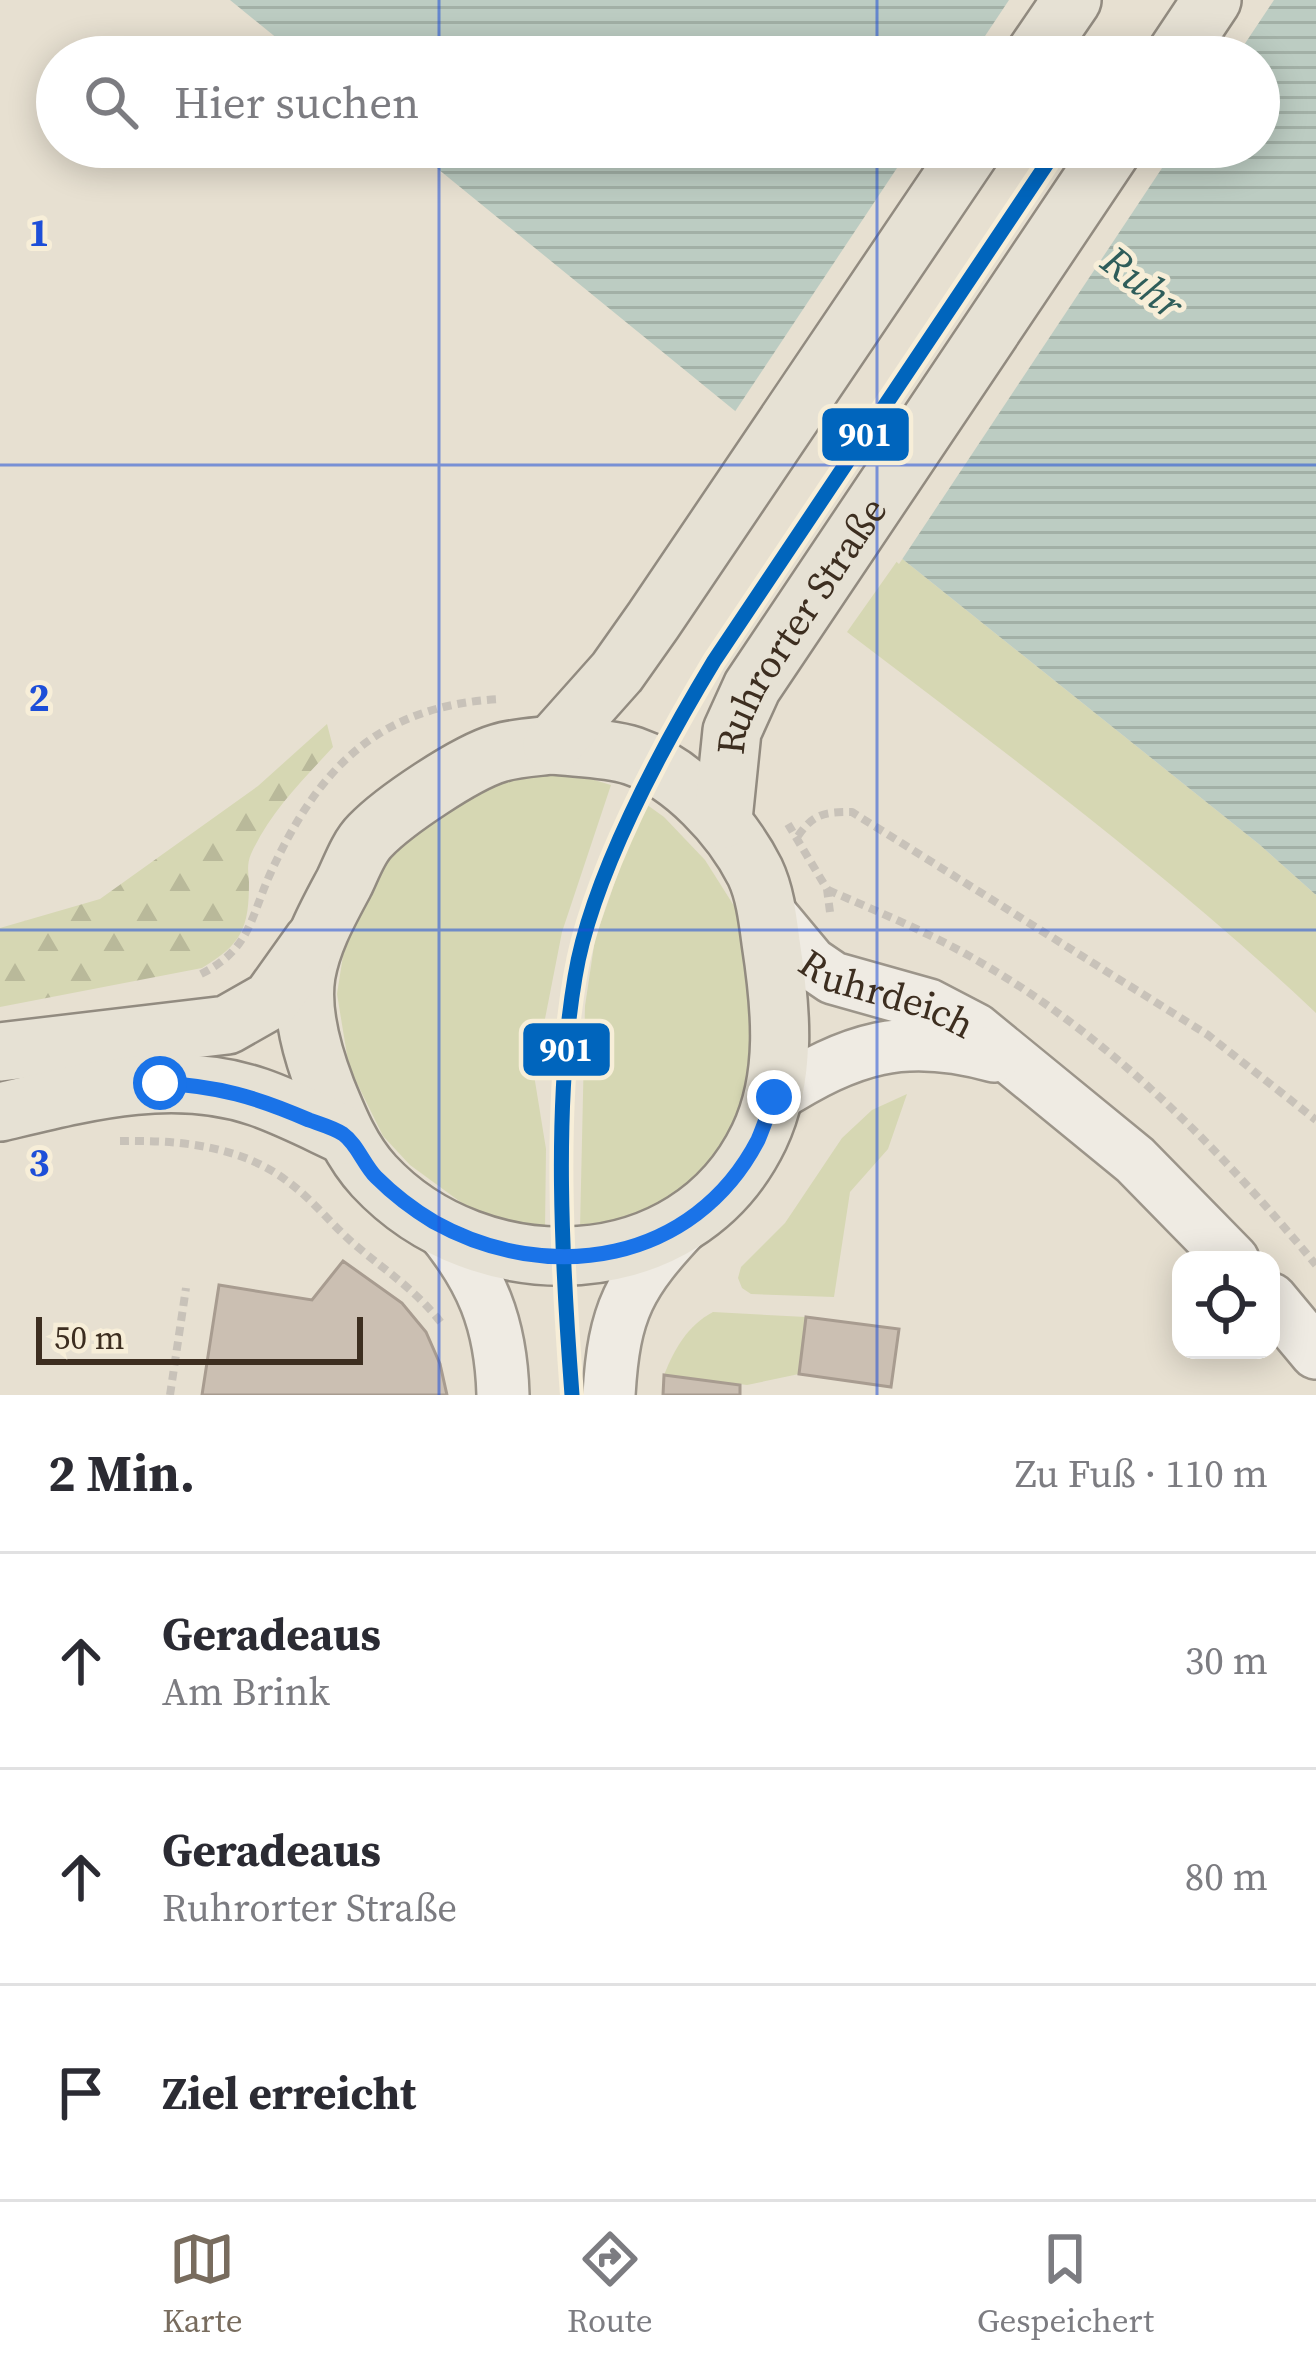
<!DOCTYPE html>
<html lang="de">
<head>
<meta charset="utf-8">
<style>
	:root { --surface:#fff; --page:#f7f7f7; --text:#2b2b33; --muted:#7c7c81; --line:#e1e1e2; --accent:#786c5e }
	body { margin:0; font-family:"Source Serif 4",serif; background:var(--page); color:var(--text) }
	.controls { position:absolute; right:36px; bottom:36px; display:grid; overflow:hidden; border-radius:24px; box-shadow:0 6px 30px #0003 }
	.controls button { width:108px; height:108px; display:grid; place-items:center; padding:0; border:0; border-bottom:3px solid var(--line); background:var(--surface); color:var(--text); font:60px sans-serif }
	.scale { position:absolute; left:36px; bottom:30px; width:327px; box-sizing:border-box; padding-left:12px; border:6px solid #3d2e20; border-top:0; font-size:33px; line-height:42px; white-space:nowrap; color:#3d2e20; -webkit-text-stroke:9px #f7eed8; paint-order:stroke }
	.stop { position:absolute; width:36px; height:36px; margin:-27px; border:9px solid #1a73e8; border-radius:50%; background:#fff }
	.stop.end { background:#1a73e8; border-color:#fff; box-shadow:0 3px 12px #0008 }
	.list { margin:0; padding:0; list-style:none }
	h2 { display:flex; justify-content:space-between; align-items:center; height:156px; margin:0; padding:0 48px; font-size:51px }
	h2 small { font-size:39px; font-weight:400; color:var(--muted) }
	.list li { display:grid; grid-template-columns:78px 1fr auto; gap:36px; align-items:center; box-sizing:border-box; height:216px; padding:0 48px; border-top:3px solid var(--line) }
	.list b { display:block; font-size:45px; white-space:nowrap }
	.list p { margin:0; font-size:39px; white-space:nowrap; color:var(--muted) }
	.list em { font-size:39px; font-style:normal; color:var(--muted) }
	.icon { flex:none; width:66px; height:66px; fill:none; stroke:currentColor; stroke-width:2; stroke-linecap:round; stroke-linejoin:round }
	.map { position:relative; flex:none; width:1316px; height:1395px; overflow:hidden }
	.search { position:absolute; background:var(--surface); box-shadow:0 6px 30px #0003; left:36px; right:36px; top:36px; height:132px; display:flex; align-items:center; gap:30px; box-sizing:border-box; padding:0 42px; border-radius:66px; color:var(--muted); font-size:45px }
	.sheet { height:804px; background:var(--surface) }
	nav { display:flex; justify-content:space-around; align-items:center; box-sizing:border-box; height:168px; border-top:3px solid var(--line); background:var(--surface); font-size:33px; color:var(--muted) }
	nav a { display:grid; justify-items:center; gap:6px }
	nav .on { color:var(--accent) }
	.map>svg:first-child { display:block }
	.green { fill:#d6d7b3 }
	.forest { fill:url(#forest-firs) }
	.water { fill:url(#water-rules) }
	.pier { fill:#e7e0d1 }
	.building { fill:#cbbfb2; stroke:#a89c90; stroke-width:3 }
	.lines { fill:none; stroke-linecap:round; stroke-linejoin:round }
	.secondary-casing { stroke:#9c958a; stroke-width:56 }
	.primary-casing { stroke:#928b80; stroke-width:62 }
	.path { stroke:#c8c2b9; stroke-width:8; stroke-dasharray:9 6; stroke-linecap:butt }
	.secondary { stroke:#efebe3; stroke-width:51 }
	.primary { stroke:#e6e1d4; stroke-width:57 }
	.tram-1-casing { stroke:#f7eed8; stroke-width:24 }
	.tram-1 { stroke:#0065bd; stroke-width:15 }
	.route { stroke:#1a73e8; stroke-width:15 }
	.grid { fill:none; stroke:#1d4ed8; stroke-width:3; stroke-opacity:0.55 }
	.labels { text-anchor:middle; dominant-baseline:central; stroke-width:10; stroke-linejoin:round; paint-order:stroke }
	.street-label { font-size:39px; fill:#3d2e20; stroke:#f7eed8 }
	.water-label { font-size:42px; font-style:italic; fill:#2f5d5a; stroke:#f7eed8 }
	.grid-label { font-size:39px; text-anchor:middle; font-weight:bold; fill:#1d4ed8; stroke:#f7eed8; stroke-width:10; stroke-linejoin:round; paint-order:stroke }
	.line-badge { stroke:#f7eed8; stroke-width:4.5 }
	.badge-label { font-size:33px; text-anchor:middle; font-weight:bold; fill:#fff }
</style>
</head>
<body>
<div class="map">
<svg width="1316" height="1395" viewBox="0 0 1316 1395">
	<defs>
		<pattern id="forest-firs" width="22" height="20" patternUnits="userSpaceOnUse" patternTransform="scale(3)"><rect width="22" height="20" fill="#d6d7b3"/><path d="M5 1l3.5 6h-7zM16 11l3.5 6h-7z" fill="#b9b99a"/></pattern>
		<pattern id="water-rules" width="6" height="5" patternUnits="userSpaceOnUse" patternTransform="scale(3)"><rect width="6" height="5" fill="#bcccc2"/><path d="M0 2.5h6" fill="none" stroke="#a2b0a6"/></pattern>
	</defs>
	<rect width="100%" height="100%" fill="#e7e0d1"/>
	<g class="green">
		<path d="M 900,557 L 1260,845 L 1316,895 L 1316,1013 C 1169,874 1007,754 847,632 Z"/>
		<polygon points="571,773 611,785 562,932 534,1075 546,1149 545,1229 493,1217 466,1206 410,1165 383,1136 349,1067 337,994 347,930 379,866 403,838 499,781"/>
		<polygon points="643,802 664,817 705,860 736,909 746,938 757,1008 744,1112 708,1172 649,1214 580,1229 585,1006 595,939"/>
		<polygon points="907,1094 888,1149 850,1192 834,1297 751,1294 742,1288 738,1278 741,1267 785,1223 842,1138 872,1110"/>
		<path d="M 713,1312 L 806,1317 L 799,1374 L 747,1385 L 664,1375 C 675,1348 687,1326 713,1312 Z"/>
	</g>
	<path class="forest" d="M 327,724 L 333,747 C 302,781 270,812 251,854 C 247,863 248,872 249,882 C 249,928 242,944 202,968 L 0,1007 L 0,928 L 100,899 L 258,786 Z"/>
	<polygon class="water" points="230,0 1316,0 1316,895 1260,845 900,557 767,437 411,147 1259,147 1259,57 300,57"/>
	<g class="pier">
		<polygon points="1009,0 1274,0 1236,57 971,57"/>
		<polygon points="911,147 1176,147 899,564 732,416"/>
	</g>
	<g class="building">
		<polygon points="343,1261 402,1303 426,1332 440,1364 447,1395 202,1395 219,1285 312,1300"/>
		<polygon points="806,1317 899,1329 891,1387 799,1374"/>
		<polygon points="664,1375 740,1385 740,1395 663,1395"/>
	</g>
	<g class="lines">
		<g class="secondary-casing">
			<g id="secondary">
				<path id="s1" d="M 766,909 L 811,963 L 833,978 L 929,1005 L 975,1029 L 1135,1160 L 1233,1260"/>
				<path d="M 774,1097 C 851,1048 904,1031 994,1056"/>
				<path d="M 436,1223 C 482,1277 501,1323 503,1395"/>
				<polyline points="1271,1299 1316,1353"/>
				<path d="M 609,1395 C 614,1310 629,1283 687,1222"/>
			</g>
		</g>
		<g class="primary-casing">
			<g id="primary">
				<polyline points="1033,57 1072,0"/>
				<polyline points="1174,57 1212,0"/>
				<path d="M 552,745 C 578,748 609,748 633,756 C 683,773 732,826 755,872 C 765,893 768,919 771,942 C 781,1007 788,1076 759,1137 C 687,1287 480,1290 374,1176 C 351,1151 339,1121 326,1089 C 313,1055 300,1013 306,975 C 312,941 328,913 344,883 C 351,869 358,848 370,836 C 394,811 465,763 499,753 C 515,748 535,747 552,745 Z"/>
				<polyline points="552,745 617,672 653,621 973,147"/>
				<path id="s2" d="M 723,819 L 732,731 L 752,687 L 1114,147"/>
				<polyline points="0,1052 227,1025 271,1000 313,941"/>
				<path d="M 0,1112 C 84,1092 173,1068 258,1097 C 287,1107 316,1122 344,1135"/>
			</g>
		</g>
		<g class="path">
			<polyline points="788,824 827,889 830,912"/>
			<path d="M 798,836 C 814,813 825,812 852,812 L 1208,1035 L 1316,1120"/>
			<path d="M 828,890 C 881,913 935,935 985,965 C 1113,1040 1222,1151 1316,1265"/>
			<path d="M 201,974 C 251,949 250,918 271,872 C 319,767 379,706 499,699"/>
			<path d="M 120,1141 C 177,1140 240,1145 287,1181 C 312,1199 331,1224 354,1244 C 386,1271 417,1291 442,1324"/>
			<polyline points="170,1395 186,1288"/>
		</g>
		<use href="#secondary" class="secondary"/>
		<use href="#primary" class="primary"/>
		<g class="tram-1-casing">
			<path id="tram-1" d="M 572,1395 C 562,1263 553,1107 575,977 C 591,878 662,747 714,661 L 1058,147"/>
		</g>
		<use href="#tram-1" class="tram-1"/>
	</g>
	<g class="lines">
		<path class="route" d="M 160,1083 C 218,1086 256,1097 309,1120 C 320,1124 334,1128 343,1134 C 357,1144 364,1165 376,1177 C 393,1194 414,1210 434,1222 C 549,1286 694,1263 758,1140 C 764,1126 769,1111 774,1097"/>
	</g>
	<path class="grid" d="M 439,0 L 439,57M 877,0 L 877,57M 439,147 L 439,1395M 877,147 L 877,1395M 0,465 L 1316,465M 0,930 L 1316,930"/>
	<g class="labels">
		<g class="street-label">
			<text stroke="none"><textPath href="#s2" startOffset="213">Ruhrorter Straße</textPath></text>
			<text stroke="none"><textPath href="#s1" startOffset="153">Ruhrdeich</textPath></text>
		</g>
		<g class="water-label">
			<text transform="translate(1143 282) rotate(38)">Ruhr</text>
		</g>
	</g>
	<g class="grid-label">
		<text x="39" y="246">1</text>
		<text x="39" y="711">2</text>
		<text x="39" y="1176">3</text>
	</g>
	<g class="line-badge">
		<rect x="820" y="406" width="91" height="57" rx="12" fill="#0065bd"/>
		<rect x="521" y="1021" width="91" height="57" rx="12" fill="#0065bd"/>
	</g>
	<g class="badge-label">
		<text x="865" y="446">901</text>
		<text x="566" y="1061">901</text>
	</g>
</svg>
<div class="controls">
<button><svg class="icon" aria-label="locate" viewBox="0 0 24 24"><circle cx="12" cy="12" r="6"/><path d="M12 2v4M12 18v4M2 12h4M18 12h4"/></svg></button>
</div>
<div class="scale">50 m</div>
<div class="stop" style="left:160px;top:1083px"></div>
<div class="stop end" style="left:774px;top:1097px"></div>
<div class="search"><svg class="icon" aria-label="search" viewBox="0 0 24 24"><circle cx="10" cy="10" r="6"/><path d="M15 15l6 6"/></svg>Hier suchen</div>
</div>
<section class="sheet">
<h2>2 Min.<small>Zu Fuß · 110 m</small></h2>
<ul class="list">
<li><svg class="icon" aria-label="ahead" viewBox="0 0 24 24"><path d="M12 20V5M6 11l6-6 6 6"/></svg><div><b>Geradeaus</b><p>Am Brink</p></div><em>30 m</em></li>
<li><svg class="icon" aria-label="ahead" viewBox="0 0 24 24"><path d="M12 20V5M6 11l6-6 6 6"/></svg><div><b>Geradeaus</b><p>Ruhrorter Straße</p></div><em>80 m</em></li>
<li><svg class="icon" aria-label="arrive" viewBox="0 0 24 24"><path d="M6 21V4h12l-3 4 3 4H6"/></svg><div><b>Ziel erreicht</b></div></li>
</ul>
</section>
<nav>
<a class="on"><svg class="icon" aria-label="map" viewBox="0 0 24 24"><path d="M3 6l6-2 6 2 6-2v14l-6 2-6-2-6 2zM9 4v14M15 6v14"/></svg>Karte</a>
<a><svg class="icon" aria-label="directions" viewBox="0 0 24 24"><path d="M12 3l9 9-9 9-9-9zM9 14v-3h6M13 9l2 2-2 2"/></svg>Route</a>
<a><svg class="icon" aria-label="saved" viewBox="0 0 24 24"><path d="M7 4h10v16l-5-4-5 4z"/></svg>Gespeichert</a>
</nav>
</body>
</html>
